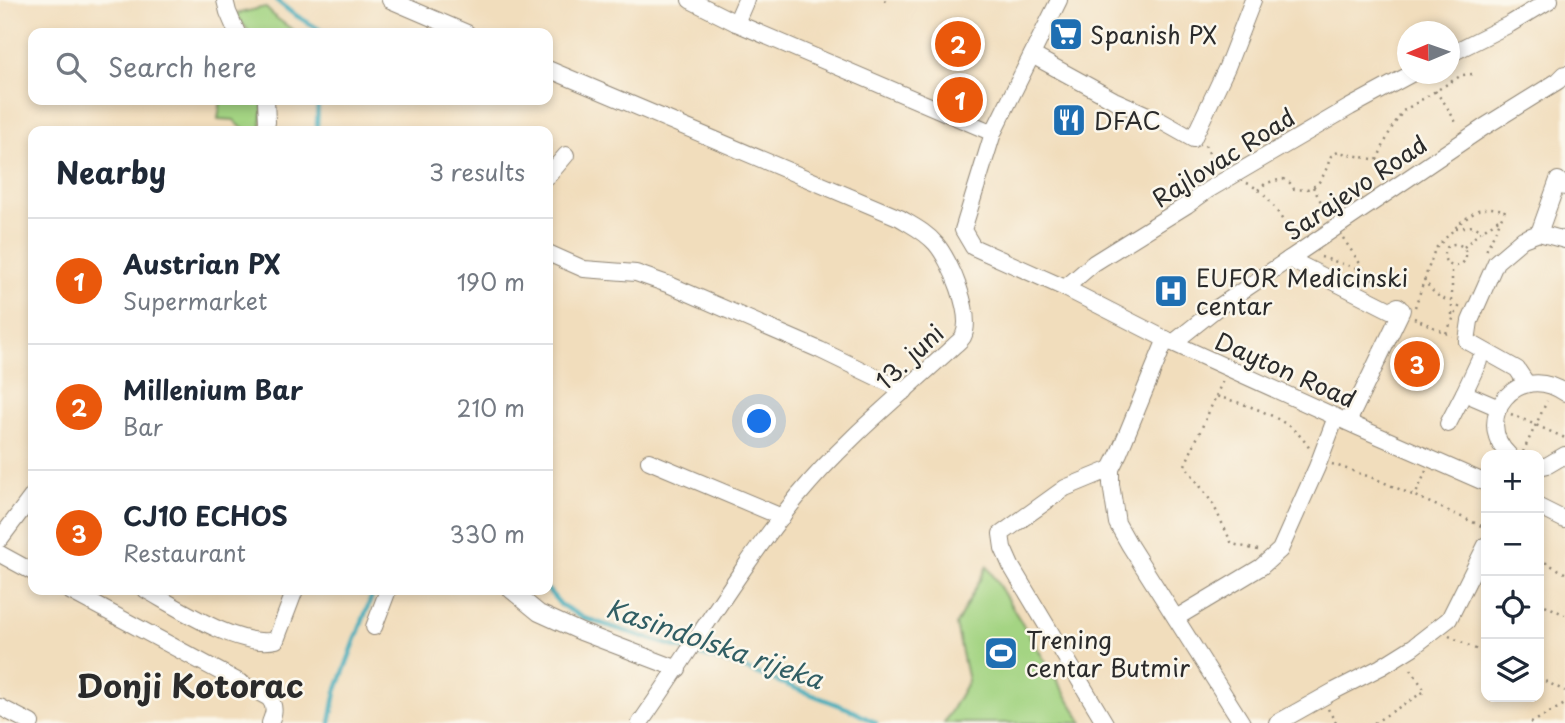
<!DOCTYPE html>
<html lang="en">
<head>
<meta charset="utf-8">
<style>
	:root { --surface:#fff; --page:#f6f6f7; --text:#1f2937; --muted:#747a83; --line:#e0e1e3; --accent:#ea580c }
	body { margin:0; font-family:"Playpen Sans",sans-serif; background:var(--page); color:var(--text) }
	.controls { position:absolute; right:21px; bottom:21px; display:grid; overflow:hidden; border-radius:14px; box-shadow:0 4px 10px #0003 }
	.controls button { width:63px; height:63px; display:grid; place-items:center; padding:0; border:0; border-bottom:2px solid var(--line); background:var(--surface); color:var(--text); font:35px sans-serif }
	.compass { position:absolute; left:1397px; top:21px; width:63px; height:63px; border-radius:50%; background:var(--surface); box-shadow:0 4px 10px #0003; rotate:268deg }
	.you { position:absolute; left:760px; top:422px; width:24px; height:24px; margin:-18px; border:5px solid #fff; border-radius:50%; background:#1a73e8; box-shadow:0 0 0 10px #1a73e833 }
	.badge { display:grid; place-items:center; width:46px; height:46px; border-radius:50%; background:var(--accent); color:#fff; font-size:23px; font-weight:700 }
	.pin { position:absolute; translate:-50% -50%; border:4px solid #fff; box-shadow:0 2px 7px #0006 }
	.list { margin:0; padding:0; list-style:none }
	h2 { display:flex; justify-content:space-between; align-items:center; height:91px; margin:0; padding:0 28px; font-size:30px }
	h2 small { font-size:23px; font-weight:400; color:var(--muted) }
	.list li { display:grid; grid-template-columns:46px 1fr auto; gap:21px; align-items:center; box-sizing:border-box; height:126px; padding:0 28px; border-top:2px solid var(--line) }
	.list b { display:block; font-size:26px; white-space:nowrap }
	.list p { margin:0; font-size:23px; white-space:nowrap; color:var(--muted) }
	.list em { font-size:23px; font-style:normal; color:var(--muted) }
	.icon { flex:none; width:38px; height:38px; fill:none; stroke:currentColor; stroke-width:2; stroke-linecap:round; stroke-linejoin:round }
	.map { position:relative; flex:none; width:1565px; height:723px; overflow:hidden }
	.search { position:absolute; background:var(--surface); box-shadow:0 4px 10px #0003; left:28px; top:28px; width:525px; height:77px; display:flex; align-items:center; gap:18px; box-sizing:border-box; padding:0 24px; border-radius:14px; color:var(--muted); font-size:26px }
	.panel { position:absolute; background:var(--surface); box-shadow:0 4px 10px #0003; left:28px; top:126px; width:525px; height:469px; border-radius:14px }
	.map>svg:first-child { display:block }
	.green { fill:#a4d483; stroke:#688057; stroke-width:2 }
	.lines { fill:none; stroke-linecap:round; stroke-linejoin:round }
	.stream { stroke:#3baab9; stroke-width:4.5 }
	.minor-casing { stroke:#8e8474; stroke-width:18 }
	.path { stroke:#8e8474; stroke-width:2.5; stroke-dasharray:2 5; stroke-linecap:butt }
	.minor { stroke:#fff; stroke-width:16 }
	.labels { text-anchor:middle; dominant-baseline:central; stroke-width:5; stroke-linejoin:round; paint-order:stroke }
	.poi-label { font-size:24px; fill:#2b2b2b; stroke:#fbf7ec; text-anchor:start }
	.street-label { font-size:24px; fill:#2b2b2b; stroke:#fbf7ec }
	.water-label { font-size:26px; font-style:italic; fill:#315e64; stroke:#fbf7ec }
	.district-label { font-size:32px; font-weight:bold; fill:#2b2b2b; stroke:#fbf7ec }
</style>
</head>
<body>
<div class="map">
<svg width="1565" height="723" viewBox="0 0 1565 723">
	<rect width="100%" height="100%" fill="#fbf7ec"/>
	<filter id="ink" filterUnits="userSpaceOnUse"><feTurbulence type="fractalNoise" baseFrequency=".0143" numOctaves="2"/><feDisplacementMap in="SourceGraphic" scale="14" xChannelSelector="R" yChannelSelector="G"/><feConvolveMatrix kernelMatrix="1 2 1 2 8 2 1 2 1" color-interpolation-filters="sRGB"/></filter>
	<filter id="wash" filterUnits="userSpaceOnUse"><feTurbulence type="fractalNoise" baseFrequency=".00686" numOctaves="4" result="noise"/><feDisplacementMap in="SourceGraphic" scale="28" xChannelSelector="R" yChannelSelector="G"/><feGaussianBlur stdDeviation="1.57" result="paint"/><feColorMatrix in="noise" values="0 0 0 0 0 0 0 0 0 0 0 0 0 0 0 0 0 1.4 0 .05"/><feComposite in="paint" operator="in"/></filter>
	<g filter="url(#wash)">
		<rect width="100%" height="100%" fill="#f1ddbc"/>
		<g class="green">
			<polygon points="265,7 275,17 297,33 250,33 235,14"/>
			<path d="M 221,100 L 263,100 L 261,131 C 248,131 242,130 234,120 L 218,119 Z"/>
			<polygon points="987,566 1083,723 944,723 968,681 956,625"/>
		</g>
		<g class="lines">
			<g class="stream">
				<polyline points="276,0 292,13 325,33"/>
				<polyline points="318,131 317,125 318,100"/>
				<polyline points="548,590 561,605 584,618 685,650"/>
				<polyline points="694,653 735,665 849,709 876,723"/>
				<polyline points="330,723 336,692 374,590"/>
			</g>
		</g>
	</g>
	<g filter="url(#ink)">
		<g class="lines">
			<g class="minor-casing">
				<g id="minor">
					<polyline points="225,0 228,12 237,33"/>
					<polyline points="390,0 467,33"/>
					<polyline points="690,0 736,23 993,133"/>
					<polyline points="1059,0 993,133 963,230 973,247 1065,288 1173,343 1358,427 1486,483"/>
					<polyline points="736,23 746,0"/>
					<polyline points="1450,54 1510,24 1550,0"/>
					<polyline points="1032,55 1114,100 1161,121 1193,139 1227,67 1253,0"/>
					<path d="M 548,69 L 900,218 C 913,226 926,232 936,244 C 950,260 974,315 963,337 C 961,340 958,342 955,345 C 902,394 844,440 798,496 C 740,567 693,647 640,723"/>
					<polyline points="265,131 267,122 266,100"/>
					<polyline points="548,176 566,155"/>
					<polyline points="1539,233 1558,180 1565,187"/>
					<polyline points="548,253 584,269 636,273 670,285 820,350 905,391"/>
					<polyline points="1289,259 1390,310 1398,306"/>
					<polyline points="1065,288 1094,263 1187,205 1208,190 1350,107 1411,74"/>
					<polyline points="1166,339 1119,453 1111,469 1111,484 1117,523 1130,546 1242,723"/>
					<polyline points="1173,343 1217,308 1301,251 1484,127 1558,81 1565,74"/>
					<polyline points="1479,361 1464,393 1499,408"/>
					<polyline points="1527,384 1517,369 1467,341 1470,321 1496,262 1523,239 1539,233 1565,240"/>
					<polyline points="1348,422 1402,310"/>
					<polyline points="1448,424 1464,393"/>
					<path d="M 1509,455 C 1471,418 1518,360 1565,393"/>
					<polyline points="649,461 782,517"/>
					<polyline points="1539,467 1548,465 1565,455"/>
					<polyline points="1539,507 1565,520"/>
					<polyline points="0,539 33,495"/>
					<polyline points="0,554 33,572"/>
					<path d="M 68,590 L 269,698 C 276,707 274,713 270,723"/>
					<path d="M 146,590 C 178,608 240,649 276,640 L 295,590"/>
					<polyline points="511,590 539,613 581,632 678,669"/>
					<polyline points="1176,618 1261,567 1280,550 1317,467 1336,417"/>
					<polyline points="374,627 388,590"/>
					<polyline points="0,707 31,723"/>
					<polyline points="1105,723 1011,566 1003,548 1001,534 1065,488 1111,469"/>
					<polyline points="1277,723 1334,691 1381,667 1413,647 1449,619 1486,545"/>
				</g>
			</g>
			<g class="path">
				<polyline points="884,0 886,1"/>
				<polyline points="1435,91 1446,105 1458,126"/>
				<polyline points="1205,145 1216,167"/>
				<path d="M 1247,183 C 1270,194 1281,218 1294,239"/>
				<polyline points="1313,187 1328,215"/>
				<path d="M 1258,190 L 1266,183 L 1283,179 L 1290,183 L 1294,189 C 1320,193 1324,175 1331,156 L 1338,152 L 1377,160 L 1391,129 L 1403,111 L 1462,75 L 1472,74"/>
				<polyline points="1456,228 1473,226 1483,231"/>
				<polyline points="1343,238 1365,271"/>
				<circle cx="1455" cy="255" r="11"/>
				<polyline points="1464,247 1479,233 1500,218"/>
				<polyline points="1321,257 1365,271 1378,286"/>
				<path d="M 1424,279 C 1431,291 1438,299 1452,301 L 1452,320"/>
				<polyline points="1452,301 1452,267"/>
				<polyline points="1415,307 1435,249 1461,222 1478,210 1491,208 1505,210 1486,251"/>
				<polyline points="1414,318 1452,336"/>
				<polyline points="1446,333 1460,305"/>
				<polyline points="1216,396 1223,380"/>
				<polyline points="1511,414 1565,438"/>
				<polyline points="1523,452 1547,401"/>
				<polyline points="1332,464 1376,479 1415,496"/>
				<polyline points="1426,471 1415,496 1486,528"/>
				<path d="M 1258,550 L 1232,544 L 1213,504 L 1185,465 L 1216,396 C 1244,404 1273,412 1296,432 C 1301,436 1306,443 1310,449"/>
				<polyline points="1539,559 1565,573"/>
				<polyline points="1539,602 1565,615"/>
				<polyline points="1449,636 1486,654"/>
				<polyline points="1539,678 1565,691"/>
				<polyline points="1328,709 1336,723"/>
				<polyline points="1374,723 1425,691 1409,666"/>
				<polyline points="1531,723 1565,704"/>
			</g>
			<use href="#minor" class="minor"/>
		</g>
	</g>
	<defs>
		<g id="supermarket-square" transform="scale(1.75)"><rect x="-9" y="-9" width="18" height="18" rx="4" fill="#1f6fb2" stroke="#fbf7ec"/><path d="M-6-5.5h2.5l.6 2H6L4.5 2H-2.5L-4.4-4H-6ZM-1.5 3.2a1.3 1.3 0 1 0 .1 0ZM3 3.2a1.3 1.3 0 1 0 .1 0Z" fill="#fff"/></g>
		<g id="restaurant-square" transform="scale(1.75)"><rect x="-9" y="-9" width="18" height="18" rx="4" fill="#1f6fb2" stroke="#fbf7ec"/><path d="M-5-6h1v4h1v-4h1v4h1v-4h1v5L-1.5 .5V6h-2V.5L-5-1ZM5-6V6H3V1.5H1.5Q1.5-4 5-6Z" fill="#fff"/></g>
		<g id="hospital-square" transform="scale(1.75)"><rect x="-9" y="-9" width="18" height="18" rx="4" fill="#1f6fb2" stroke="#fbf7ec"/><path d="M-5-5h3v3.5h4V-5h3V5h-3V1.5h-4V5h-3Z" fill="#fff"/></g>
		<g id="stadium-square" transform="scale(1.75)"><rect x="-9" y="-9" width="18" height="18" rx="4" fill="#1f6fb2" stroke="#fbf7ec"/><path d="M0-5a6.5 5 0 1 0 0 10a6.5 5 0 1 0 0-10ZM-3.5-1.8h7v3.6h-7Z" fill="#fff"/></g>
	</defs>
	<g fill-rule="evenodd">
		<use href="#supermarket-square" x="1066" y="34"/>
		<use href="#restaurant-square" x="1069" y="120"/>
		<use href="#hospital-square" x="1171" y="291"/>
		<use href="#stadium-square" x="1001" y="653"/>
	</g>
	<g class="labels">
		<g class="poi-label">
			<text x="1090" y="34">Spanish PX</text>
			<text x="1094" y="120">DFAC</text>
			<text x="1196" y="277">EUFOR Medicinski<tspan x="1196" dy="28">centar</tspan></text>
			<text x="1026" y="639">Trening<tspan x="1026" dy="28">centar Butmir</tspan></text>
		</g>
		<g class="street-label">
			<text transform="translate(1223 157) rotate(-32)">Rajlovac Road</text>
			<text transform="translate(1355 187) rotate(-34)">Sarajevo Road</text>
			<text transform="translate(909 356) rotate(-43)">13. juni</text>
			<text transform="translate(1286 369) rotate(24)">Dayton Road</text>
		</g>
		<g class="water-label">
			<text transform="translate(715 643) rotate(19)">Kasindolska rijeka</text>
		</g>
		<g class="district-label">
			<text x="190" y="685">Donji Kotorac</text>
		</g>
	</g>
</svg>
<div class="controls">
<button>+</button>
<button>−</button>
<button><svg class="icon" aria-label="locate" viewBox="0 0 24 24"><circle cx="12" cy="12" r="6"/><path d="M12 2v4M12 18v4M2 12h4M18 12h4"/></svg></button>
<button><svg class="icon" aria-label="layers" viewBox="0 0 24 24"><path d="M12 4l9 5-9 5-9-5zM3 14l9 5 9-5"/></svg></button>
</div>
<svg class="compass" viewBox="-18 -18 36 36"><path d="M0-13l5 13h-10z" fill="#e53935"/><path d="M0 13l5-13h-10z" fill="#747a83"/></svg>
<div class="you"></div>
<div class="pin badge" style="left:960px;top:100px">1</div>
<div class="pin badge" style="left:958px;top:44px">2</div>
<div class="pin badge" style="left:1417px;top:364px">3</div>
<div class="search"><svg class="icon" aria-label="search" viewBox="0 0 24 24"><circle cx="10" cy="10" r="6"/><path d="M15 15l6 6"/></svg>Search here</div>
<section class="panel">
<h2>Nearby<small>3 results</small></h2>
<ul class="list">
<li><span class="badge">1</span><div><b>Austrian PX</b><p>Supermarket</p></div><em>190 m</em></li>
<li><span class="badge">2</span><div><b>Millenium Bar</b><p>Bar</p></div><em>210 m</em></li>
<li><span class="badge">3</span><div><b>CJ10 ECHOS</b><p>Restaurant</p></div><em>330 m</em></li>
</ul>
</section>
</div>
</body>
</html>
